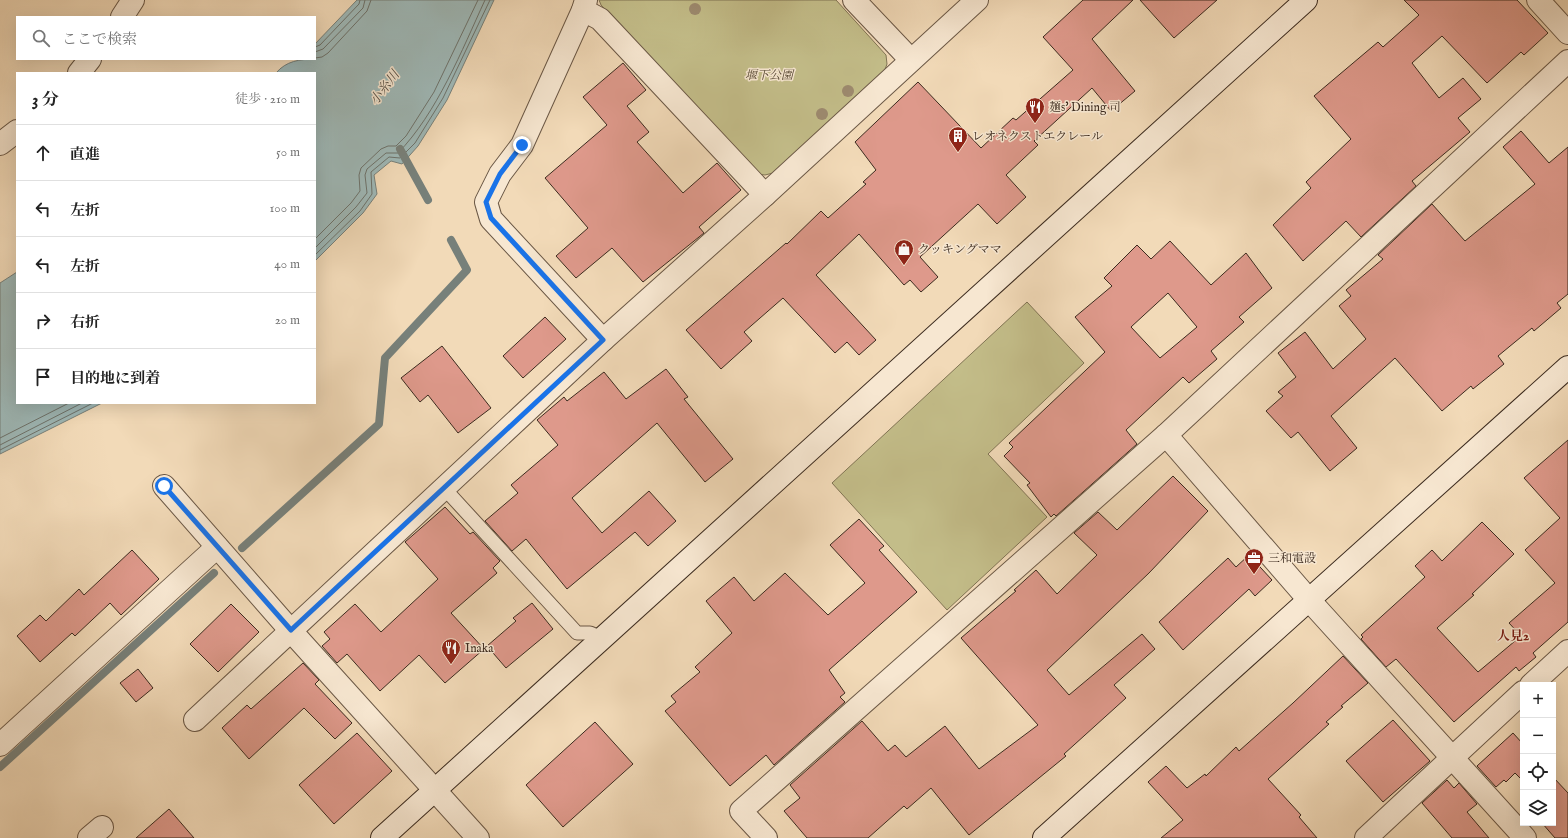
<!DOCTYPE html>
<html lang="ja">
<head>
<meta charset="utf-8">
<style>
	:root { --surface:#fff; --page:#f2f2f2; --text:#222; --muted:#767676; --line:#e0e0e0 }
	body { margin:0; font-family:"IM FELL English","Noto Serif JP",serif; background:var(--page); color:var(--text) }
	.controls { position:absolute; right:12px; bottom:12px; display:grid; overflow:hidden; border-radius:0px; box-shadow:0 4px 16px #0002 }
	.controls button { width:36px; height:36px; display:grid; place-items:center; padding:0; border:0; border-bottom:1px solid var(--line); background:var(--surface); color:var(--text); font:20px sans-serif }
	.stop { position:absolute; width:12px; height:12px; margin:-9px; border:3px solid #1a73e8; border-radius:50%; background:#fff }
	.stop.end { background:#1a73e8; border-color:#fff; box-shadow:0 1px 4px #0008 }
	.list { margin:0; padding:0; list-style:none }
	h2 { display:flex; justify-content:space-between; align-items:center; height:52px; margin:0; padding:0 16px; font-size:17px }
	h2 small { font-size:13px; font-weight:400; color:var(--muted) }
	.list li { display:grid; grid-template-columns:26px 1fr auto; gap:12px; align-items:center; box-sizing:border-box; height:56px; padding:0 16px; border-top:1px solid var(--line) }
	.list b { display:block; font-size:15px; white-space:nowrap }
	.list em { font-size:13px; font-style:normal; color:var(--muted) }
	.icon { flex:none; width:22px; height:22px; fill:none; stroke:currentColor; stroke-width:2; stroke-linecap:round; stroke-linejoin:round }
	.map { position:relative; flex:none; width:1568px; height:838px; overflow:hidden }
	.search { position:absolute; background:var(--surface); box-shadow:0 4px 16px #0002; left:16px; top:16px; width:300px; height:44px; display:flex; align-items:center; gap:10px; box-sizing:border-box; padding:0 14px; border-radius:0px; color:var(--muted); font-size:15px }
	.panel { position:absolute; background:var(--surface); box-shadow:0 4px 16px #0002; left:16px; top:72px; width:300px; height:332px; border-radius:0px }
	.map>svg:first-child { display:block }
	.green { fill:#c3bd89; stroke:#807454 }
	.water { fill:#9eb8b7; stroke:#77807a }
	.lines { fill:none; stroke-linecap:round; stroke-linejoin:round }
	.shore { stroke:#6d726b; stroke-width:1 }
	.stream { stroke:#77807a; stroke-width:8 }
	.building { fill:#de998b; stroke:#3c2b1f; fill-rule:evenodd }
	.lane-casing { stroke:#6a5745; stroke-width:15 }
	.street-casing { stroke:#6a5745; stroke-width:24 }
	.secondary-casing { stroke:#3c2b1f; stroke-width:24 }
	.lane { stroke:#f7e7d1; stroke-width:13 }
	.street { stroke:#f7e7d1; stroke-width:22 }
	.secondary { stroke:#f7e7d1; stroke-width:22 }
	.tree { fill:#9d8a6f }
	.route { stroke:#1a73e8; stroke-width:5 }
	.labels { text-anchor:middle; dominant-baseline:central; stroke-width:3; stroke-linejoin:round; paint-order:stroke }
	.park-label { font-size:12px; font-style:italic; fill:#574834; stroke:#f7e7d1 }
	.poi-label { font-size:12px; fill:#3c2b1f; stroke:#f7e7d1; text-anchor:start }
	.water-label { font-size:13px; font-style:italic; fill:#544e45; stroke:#f7e7d1 }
	.neighbourhood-label { font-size:13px; font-weight:bold; fill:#7a1f14; stroke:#f7e7d1 }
</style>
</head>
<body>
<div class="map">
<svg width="1568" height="838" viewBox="0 0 1568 838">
	<rect width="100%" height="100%" fill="#f2dab8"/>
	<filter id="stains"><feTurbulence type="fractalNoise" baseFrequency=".005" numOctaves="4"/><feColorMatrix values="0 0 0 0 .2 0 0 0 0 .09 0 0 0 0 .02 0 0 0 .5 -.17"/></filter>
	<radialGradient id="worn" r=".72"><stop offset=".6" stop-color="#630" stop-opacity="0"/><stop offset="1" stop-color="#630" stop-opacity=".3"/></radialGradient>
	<g class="green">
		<polygon points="599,0 836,0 886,55 887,64 884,72 773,173 765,175 758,174 601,5"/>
		<polygon points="1027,302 1084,363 988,454 1047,517 947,610 832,483"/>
	</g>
	<g class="water">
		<path d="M 357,0 L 494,0 L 447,100 L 418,146 L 402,164 L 391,161 L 374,175 L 377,194 L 363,213 L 315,261 L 315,73 L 276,73 C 286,61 300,59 315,59 L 315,44 Z"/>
		<polygon points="17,272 17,403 102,403 0,454 0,283"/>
	</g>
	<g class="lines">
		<g class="shore">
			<polyline points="315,47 320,45 359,4 360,0"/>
			<polyline points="315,52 323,49 363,8 365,0"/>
			<polyline points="315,58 322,57 328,53 367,11 371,0"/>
			<polyline points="315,239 351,203 360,191 359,175 361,168 381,149 388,146 396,146 406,136 434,92 478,0"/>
			<path d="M 315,248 L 356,207 L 367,193 L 365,175 L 367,169 L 386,153 L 398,153 C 437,113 462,50 485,0"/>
			<polyline points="315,255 360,211 372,194 371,172 389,157 400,158 415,143 443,98 490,0"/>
			<polyline points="0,438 69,403"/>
			<polyline points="0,445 82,403"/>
			<polyline points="0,450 93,403"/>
		</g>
		<g class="stream">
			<polyline points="400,149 428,200"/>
			<polyline points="242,548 379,424 385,358 467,270 451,240"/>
			<polyline points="0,767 214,573"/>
		</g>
	</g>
	<g class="building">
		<polygon points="1083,0 1133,0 1092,39 1135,91 1111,111 1092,88 1034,141 1038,145 1006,175 1026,197 997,224 978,204 920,257 938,277 921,292 910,280 904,285 859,234 816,275 876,340 859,355 847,342 835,353 783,298 744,332 752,341 721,369 686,330 786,243 787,244 821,211 828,218 866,184 863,182 876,170 855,142 918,82 981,148 1013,118 1016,120 1073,70 1043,37"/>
		<polygon points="1140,0 1217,0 1174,38"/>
		<polygon points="1404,0 1517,0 1548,33 1524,55 1521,52 1487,83 1442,36 1412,63 1439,98 1463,78 1481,99 1458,118 1470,132 1412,181 1416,186 1361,237 1346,221 1303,261 1273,225 1311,188 1306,182 1351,139 1314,96 1378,42 1383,47 1419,15"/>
		<polygon points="623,63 646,90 627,106 649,132 637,142 683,193 717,163 741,190 699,227 704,233 643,282 612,248 576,278 556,256 588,228 545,178 607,125 583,97"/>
		<polygon points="1521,131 1549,163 1568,147 1568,294 1557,303 1561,308 1534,331 1532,328 1498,356 1504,364 1473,389 1471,386 1442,411 1395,358 1331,416 1357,448 1330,471 1298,432 1291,438 1266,411 1283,396 1278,392 1296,377 1278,353 1305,332 1333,369 1366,339 1339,306 1351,296 1346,290 1383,259 1378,255 1432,204 1465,241 1535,184 1503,147"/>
		<path d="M 1170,241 L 1211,285 L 1246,253 L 1272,288 L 1239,317 L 1244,322 L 1211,351 L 1217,359 L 1189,383 L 1183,377 L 1126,430 L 1137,444 L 1056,516 L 1054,514 L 1051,517 L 1027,485 L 1030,483 L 1004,456 L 1013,447 L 1009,443 L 1105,352 L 1075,317 L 1112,286 L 1104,278 L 1137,245 L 1151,259 ZM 1168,293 L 1197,327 L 1160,358 L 1131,327 Z"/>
		<polygon points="545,317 566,339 523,378 503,356"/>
		<polygon points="442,346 491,408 458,433 428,395 420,402 401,378"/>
		<polygon points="666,369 688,397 684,399 733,459 705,482 657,423 572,498 602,533 649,491 676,521 648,546 635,532 567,589 526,539 512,551 485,521 518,493 511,485 558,445 537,420 564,397 567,401 604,372 626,399"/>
		<polygon points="1568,440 1568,622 1533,653 1536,657 1519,671 1516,667 1454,722 1396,659 1386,667 1361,639 1363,637 1361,635 1425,577 1415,566 1432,550 1442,561 1482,522 1514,554 1472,594 1474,595 1437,628 1478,672 1521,636 1509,623 1555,583 1525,550 1560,518 1524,478"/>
		<polygon points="1173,476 1208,511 1149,573 1047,670 1069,695 1142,634 1155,649 1114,685 1126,698 1064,754 1066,756 969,835 931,788 907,809 904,806 868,838 807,838 784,811 800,798 790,785 862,721 888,751 895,745 906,757 945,726 979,769 1038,725 961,638 1016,591 1014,590 1036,570 1057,594 1097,555 1074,533 1098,512 1117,530"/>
		<polygon points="445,507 470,534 473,532 500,561 493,568 497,573 451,613 484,649 445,683 419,655 380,691 347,654 337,663 322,646 330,639 324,632 355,604 381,632 438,579 405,542"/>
		<polygon points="859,519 884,546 879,550 917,592 829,670 845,693 840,697 845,702 774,765 766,755 730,786 665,711 676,702 671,696 700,672 695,667 732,633 706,601 734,577 754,601 785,573 828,615 865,583 830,545"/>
		<polygon points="132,550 159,579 121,615 110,603 75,636 72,633 40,662 17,636 40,615 46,621 79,589 84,595"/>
		<polygon points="1249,555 1272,580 1255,596 1249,589 1183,650 1159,622 1228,558 1236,567"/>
		<polygon points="532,603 553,629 506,668 487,646 516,621 513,618"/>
		<polygon points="231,604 259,632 218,672 190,644"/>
		<polygon points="1343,656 1368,683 1341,706 1343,707 1326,722 1329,724 1268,779 1301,815 1299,817 1317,838 1161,838 1183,820 1148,782 1166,766 1187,788 1205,774 1206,776 1236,747 1239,751 1293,703"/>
		<polygon points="303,663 319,680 315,684 352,723 335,739 304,708 249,759 222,728 247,705 251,709"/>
		<polygon points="138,669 153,688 136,702 120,683"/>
		<polygon points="1393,720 1430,761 1383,802 1346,761"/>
		<polygon points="595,722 633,764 563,827 526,785"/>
		<polygon points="357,733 392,771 334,824 299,785"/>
		<polygon points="1513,733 1523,744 1523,781 1515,773 1506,782 1504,780 1496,787 1477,766"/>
		<polygon points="1553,777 1568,793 1568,838 1555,838 1542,823 1553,823"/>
		<polygon points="1447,780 1454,788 1459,783 1477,804 1467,812 1489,838 1452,838 1422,803"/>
		<polygon points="169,809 194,838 136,838"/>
	</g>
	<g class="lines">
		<g class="lane-casing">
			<polyline id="lane" points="444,488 577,633 590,633 602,638"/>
		</g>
		<g class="street-casing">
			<g id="street">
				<polyline points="586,0 583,10 522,145 500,174 486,202 491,219 603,340"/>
				<polyline points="854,0 911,60"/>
				<polyline points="1538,0 1568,33"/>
				<polyline points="583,10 600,19 765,195"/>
				<polyline points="122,17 133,0"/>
				<polyline points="79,73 90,59"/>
				<polyline points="0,144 17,131"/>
				<polyline points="1166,435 1310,601 1525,838"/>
				<polyline points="164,486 291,631 478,838"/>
				<polyline points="1531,685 1568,651"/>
				<polyline points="195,720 603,340 765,195 977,0"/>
				<polyline points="0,745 217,547"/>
				<polyline points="89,838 102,827"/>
				<polyline points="766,838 741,811 1166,435 1568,61"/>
				<polyline points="1366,838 1523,692"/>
			</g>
		</g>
		<g class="secondary-casing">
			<g id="secondary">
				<polyline points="382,838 1306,0"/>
				<polyline points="1044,838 1568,367"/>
			</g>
		</g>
		<use href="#lane" class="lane"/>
		<use href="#street" class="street"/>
		<use href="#secondary" class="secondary"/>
	</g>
	<g class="tree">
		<circle cx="695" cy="9" r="6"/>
		<circle cx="848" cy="91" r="6"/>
		<circle cx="822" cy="114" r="6"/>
	</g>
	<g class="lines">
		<polyline class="route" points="164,486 291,630 603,340 491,218 486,202 500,174 522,145"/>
	</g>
	<defs>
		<g id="restaurant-pin" transform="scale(1)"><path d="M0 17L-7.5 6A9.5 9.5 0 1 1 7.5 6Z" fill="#8f2418" stroke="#f7e7d1"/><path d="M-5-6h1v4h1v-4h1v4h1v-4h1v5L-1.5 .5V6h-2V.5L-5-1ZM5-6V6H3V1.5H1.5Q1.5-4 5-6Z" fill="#fff"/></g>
		<g id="building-pin" transform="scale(1)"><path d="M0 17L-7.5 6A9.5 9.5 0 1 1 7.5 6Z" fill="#8f2418" stroke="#f7e7d1"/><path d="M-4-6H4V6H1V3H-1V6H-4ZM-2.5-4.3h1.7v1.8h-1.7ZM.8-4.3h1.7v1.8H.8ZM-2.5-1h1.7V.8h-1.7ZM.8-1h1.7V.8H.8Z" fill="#fff"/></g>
		<g id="shop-pin" transform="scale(1)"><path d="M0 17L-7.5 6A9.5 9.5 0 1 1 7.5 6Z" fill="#8f2418" stroke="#f7e7d1"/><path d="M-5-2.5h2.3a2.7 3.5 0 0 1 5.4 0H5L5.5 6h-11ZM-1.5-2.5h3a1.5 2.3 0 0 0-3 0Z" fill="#fff"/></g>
		<g id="office-pin" transform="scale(1)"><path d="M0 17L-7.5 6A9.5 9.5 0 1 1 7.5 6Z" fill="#8f2418" stroke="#f7e7d1"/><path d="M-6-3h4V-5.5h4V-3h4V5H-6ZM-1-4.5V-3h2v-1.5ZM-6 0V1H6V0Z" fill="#fff"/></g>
	</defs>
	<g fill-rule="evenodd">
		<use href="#restaurant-pin" x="1035" y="107"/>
		<use href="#building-pin" x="958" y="136"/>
		<use href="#shop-pin" x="904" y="249"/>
		<use href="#office-pin" x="1254" y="558"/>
		<use href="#restaurant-pin" x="451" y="648"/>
	</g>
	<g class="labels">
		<g class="park-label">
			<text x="769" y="75">堰下公園</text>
		</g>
		<g class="poi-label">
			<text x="1049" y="107">麺s' Dining 司</text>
			<text x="972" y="136">レオネクストエクレール</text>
			<text x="918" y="249">クッキングママ</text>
			<text x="1268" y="558">三和電設</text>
			<text x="465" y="648">Inaka</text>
		</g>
		<g class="water-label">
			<text transform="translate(385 88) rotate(-53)">小糸川</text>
		</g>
		<g class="neighbourhood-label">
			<text x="1513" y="636">人見2</text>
		</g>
	</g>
	<rect width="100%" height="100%" filter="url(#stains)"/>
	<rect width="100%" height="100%" fill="url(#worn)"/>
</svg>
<div class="controls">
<button>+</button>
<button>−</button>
<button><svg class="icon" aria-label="locate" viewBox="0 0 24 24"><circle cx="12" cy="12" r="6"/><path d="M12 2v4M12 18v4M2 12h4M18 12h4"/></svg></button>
<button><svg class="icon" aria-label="layers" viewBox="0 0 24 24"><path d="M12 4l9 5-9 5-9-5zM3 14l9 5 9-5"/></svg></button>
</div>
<div class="stop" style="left:164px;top:486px"></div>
<div class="stop end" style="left:522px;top:145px"></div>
<div class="search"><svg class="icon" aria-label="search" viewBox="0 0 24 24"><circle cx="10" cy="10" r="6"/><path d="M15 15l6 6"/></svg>ここで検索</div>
<section class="panel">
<h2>3 分<small>徒歩 · 210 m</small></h2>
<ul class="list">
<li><svg class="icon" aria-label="ahead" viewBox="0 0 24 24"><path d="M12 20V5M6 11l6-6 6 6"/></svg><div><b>直進</b></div><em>50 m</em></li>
<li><svg class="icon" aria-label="left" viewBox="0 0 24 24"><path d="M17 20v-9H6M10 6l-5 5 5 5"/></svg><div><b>左折</b></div><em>100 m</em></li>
<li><svg class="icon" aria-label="left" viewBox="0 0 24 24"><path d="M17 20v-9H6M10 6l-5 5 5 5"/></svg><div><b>左折</b></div><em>40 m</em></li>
<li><svg class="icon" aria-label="right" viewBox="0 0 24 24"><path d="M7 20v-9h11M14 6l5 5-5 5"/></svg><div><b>右折</b></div><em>20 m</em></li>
<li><svg class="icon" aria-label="arrive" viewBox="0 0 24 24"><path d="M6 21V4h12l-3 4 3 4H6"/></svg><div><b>目的地に到着</b></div></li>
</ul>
</section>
</div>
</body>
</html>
